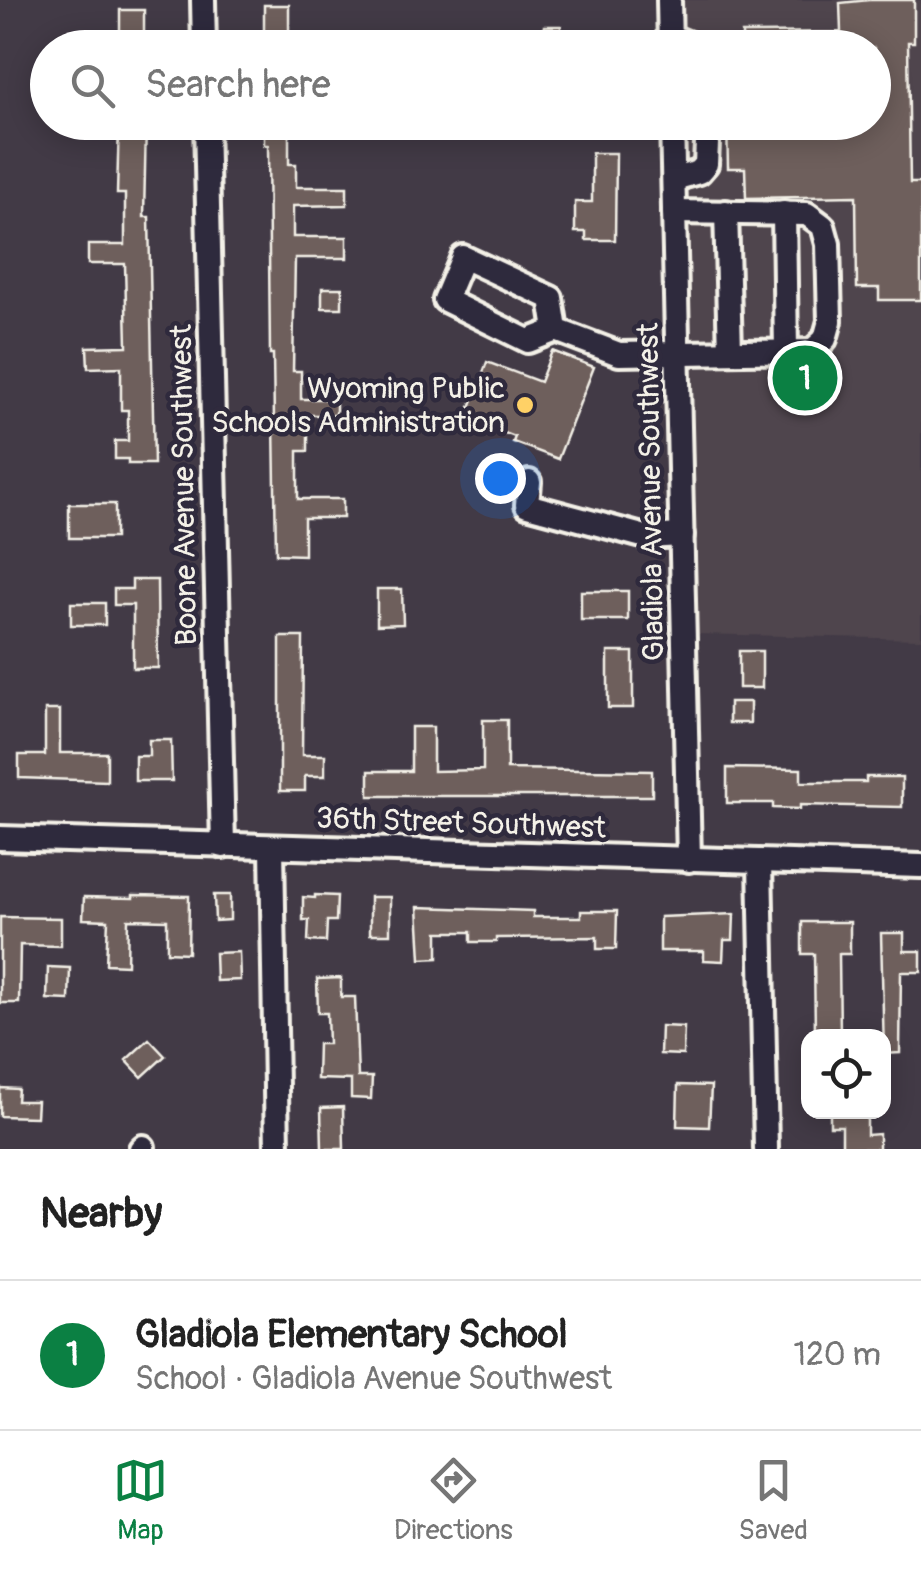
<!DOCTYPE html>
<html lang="en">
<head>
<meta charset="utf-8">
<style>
	:root { --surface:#fff; --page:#f6f6f6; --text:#222; --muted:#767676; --line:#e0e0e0; --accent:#0b8043 }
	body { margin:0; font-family:Pangolin,sans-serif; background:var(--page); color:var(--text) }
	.controls { position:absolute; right:30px; bottom:30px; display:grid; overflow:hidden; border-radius:20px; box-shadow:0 5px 25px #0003 }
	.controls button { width:90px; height:90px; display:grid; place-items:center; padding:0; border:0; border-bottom:2px solid var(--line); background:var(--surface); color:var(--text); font:50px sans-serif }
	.you { position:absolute; left:500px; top:478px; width:35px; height:35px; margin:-25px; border:8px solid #fff; border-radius:50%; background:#1a73e8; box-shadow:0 0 0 15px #1a73e833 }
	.badge { display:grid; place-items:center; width:65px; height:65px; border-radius:50%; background:var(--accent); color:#fff; font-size:32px; font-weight:700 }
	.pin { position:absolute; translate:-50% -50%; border:5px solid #fff; box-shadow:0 2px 10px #0006 }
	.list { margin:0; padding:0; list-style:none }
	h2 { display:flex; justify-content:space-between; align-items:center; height:130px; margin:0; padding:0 40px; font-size:42px }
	h2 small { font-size:32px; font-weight:400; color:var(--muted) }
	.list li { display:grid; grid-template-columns:65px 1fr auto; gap:30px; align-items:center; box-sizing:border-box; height:150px; padding:0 40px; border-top:2px solid var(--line) }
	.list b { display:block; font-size:38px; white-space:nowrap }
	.list p { margin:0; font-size:32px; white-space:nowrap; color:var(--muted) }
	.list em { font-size:32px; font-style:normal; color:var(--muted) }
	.icon { flex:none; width:55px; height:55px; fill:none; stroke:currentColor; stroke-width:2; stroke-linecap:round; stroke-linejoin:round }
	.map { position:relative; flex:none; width:921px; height:1149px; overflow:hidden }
	.search { position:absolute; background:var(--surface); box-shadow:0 5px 25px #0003; left:30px; right:30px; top:30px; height:110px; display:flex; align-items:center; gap:25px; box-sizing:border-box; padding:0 35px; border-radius:55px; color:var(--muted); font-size:38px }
	.sheet { height:280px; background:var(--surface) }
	nav { display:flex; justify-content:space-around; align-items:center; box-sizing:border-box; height:140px; border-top:2px solid var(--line); background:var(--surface); font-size:28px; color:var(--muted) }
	nav a { display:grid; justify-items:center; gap:5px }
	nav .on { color:var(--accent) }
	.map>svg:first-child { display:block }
	.built { fill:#4f454d }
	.building { fill:#6e5e5c; stroke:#f4f1e8; stroke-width:2.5 }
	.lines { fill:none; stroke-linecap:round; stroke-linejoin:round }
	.minor-casing { stroke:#f4f1e8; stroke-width:30 }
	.minor { stroke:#2f2a3d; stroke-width:22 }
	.poi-dot { fill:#ffd166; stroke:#2f2a3d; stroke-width:4 }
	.labels { text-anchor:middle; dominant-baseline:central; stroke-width:9; stroke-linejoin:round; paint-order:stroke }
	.poi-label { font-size:30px; fill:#f4f1e8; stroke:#2f2a3d; text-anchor:end }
	.street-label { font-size:30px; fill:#f4f1e8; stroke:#2f2a3d }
</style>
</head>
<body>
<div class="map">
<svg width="921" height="1149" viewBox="0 0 921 1149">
	<rect width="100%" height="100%" fill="#423a46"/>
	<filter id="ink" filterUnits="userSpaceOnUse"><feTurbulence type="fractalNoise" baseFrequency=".01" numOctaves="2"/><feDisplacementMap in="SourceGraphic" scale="20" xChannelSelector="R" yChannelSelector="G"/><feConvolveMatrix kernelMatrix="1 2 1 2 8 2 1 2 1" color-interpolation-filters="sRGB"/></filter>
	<g filter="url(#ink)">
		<polygon class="built" points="681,0 921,0 921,639 693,634 684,123 874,122 874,48 682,47"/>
		<g class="building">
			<polygon points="869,0 914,0 914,42 908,42 910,183 921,183 921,300 879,300 879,288 857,288 856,196 746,198 745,168 728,168 727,122 874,122 874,48 742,48 742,33 841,32 840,3"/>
			<rect x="264" y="5" width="25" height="38"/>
			<rect x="120" y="10" width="24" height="35"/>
			<rect x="544" y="26" width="17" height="21"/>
			<polygon points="119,122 146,122 144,217 149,217 154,464 128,464 128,459 115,459 115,441 128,441 128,410 121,410 121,367 88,368 87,347 127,346 125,264 88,264 88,245 125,245 125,194 117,194"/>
			<polygon points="264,122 289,122 289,164 296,164 296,187 347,187 347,205 293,206 293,237 347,237 347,258 295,258 293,371 301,371 301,399 336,399 336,415 308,415 308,451 298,451 298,499 343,499 343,518 304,518 304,555 276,554 273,354 270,354 268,145 264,145"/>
			<polygon points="592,153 616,153 615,240 586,240 586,232 575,232 575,202 592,202"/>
			<rect x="322" y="288" width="20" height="20"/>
			<polygon points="552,351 594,367 558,459 513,442 515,437 466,418 487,362 540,382"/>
			<rect x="69" y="504" width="46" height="34"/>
			<polygon points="132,580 157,580 158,668 133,668 133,605 114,605 114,589 132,589"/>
			<polygon points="377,589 402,589 403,624 377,625"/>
			<rect x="581" y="591" width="47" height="29"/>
			<rect x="71" y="603" width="34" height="22"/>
			<polygon points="280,637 303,637 302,755 325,755 325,776 305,776 305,791 280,791"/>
			<rect x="739" y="651" width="23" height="37"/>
			<rect x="608" y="652" width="25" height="56"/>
			<rect x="729" y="702" width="21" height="21"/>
			<polygon points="45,710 60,710 60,753 107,753 107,781 19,778 19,755 45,755"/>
			<polygon points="483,720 507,720 507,769 652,771 652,796 369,796 369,771 411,771 411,727 433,727 433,771 483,770"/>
			<polygon points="149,740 171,740 172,781 135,781 135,756 149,756"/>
			<polygon points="727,768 801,769 801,782 866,782 866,777 902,777 902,807 800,805 800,809 773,808 773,803 727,803"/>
			<polygon points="133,895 189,896 188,953 167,952 167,920 128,919 127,965 106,964 108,920 83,919 84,897 133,898"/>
			<polygon points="214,895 230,895 230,920 215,921"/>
			<polygon points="315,895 337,896 336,921 327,921 326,942 308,941 309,920 303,920 303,897 315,898"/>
			<rect x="370" y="897" width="20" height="37"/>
			<polygon points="418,907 533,911 533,917 581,917 581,911 617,911 616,949 597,949 597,937 496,938 496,942 471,942 471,932 438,932 438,958 421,959"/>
			<polygon points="734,914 733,940 724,940 723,961 704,960 704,951 660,951 660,917"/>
			<polygon points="0,917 61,918 61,946 20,945 19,1003 0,1003"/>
			<polygon points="802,922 850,922 850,954 839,954 840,1036 815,1036 814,954 802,954"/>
			<polygon points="881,933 904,933 904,951 921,951 921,972 901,972 900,1053 884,1054"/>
			<polygon points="239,952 240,980 216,981 215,953"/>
			<polygon points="48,967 70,968 69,1000 47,999"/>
			<polygon points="341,978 341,997 355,997 358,1077 372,1077 371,1099 351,1098 351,1080 317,1079 318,1044 328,1044 327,1013 318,1013 317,979"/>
			<polygon points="661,1026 684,1027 683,1055 660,1054"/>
			<polygon points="149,1039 165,1056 142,1077 126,1060"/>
			<polygon points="678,1085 711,1086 709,1127 677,1126"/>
			<polygon points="0,1088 18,1089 17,1101 37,1101 36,1117 0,1116"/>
			<polygon points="343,1107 344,1149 322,1149 321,1108"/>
			<polygon points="830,1112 867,1112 867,1135 879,1134 879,1149 842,1149 842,1126 830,1126"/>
		</g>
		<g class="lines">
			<g class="minor-casing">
				<g id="minor">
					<polyline points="203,0 204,48"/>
					<polyline points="669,0 670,48"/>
					<polyline points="670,36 699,48"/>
					<polyline points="206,122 223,846"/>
					<polyline points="672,122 689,860"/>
					<polyline points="674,179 699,172 706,164 708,122"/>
					<polyline points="726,212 730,351"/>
					<polyline points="784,213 786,352"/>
					<polyline points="556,330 551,298 463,257 445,300 528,341 556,330 619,354 812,351 825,339 830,321 828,244 823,226 807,214 674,212"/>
					<polyline points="529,482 527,505 646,537 682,535"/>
					<polyline points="0,838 921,866"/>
					<polyline points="272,847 277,1149"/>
					<polyline points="760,862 766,1149"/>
					<polyline points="141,1149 143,1147"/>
				</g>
			</g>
			<use href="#minor" class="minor"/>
		</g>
	</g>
	<circle class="poi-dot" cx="525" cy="405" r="10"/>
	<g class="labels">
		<g class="poi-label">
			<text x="505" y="388">Wyoming Public<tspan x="505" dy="34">Schools Administration</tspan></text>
		</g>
		<g class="street-label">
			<text transform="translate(184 485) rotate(-91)">Boone Avenue Southwest</text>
			<text transform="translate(651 492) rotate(-91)">Gladiola Avenue Southwest</text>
			<text transform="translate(461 823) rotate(2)">36th Street Southwest</text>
		</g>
	</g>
</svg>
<div class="controls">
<button><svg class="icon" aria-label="locate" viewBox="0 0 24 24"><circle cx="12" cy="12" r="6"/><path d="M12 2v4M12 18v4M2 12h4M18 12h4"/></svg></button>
</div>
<div class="you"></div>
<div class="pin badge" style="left:805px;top:378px">1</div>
<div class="search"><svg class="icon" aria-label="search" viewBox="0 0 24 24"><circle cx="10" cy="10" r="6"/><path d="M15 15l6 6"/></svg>Search here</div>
</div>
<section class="sheet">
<h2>Nearby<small></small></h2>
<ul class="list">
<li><span class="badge">1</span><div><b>Gladiola Elementary School</b><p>School · Gladiola Avenue Southwest</p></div><em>120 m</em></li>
</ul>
</section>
<nav>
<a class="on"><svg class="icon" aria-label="map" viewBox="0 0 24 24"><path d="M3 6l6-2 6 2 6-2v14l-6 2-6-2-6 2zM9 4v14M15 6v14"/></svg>Map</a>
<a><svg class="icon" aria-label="directions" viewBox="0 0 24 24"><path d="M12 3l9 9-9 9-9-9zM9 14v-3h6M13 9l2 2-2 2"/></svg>Directions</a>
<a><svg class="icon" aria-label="saved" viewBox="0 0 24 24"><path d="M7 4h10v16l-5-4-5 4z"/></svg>Saved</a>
</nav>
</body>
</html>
